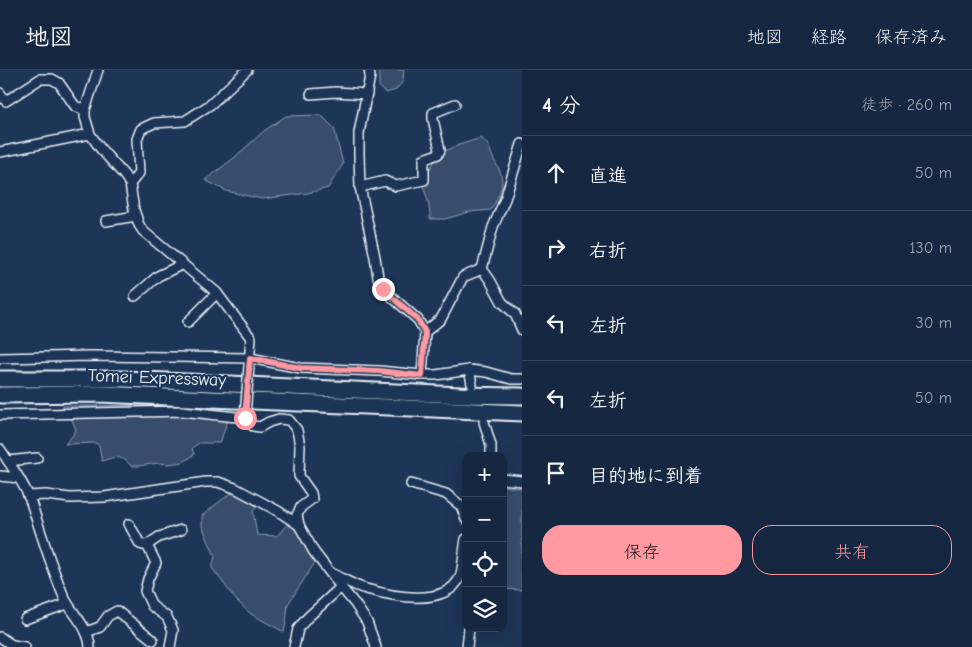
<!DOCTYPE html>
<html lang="ja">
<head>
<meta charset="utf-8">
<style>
	:root { --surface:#162841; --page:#1f3048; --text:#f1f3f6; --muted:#9ea6b1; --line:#35445a; --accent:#ff9aa2 }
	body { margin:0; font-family:"Comic Neue","Klee One",sans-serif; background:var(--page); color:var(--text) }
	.controls { position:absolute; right:15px; bottom:15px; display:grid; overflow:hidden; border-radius:10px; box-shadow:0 5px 20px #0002 }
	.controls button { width:45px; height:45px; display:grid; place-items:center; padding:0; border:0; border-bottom:1px solid var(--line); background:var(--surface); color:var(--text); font:25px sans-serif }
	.stop { position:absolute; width:15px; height:15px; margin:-11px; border:4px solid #ff9aa2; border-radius:50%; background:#fff }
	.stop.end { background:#ff9aa2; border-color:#fff; box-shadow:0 1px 5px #0008 }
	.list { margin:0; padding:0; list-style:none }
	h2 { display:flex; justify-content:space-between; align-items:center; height:65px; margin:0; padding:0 20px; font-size:21px }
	h2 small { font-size:16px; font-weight:400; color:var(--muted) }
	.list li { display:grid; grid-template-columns:32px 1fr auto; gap:15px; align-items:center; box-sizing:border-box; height:75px; padding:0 20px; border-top:1px solid var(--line) }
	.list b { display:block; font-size:19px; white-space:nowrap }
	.list em { font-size:16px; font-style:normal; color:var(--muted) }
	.actions { display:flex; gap:10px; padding:15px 20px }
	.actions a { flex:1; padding:11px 0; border:1px solid var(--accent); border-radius:20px; text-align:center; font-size:18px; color:var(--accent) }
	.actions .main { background:var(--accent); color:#111 }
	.icon { flex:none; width:28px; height:28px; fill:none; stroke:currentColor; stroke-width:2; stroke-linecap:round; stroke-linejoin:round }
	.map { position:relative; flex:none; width:522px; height:577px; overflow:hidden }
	header { display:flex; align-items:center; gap:30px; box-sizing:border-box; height:70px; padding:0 25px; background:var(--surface); border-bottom:1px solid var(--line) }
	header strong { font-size:24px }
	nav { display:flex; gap:28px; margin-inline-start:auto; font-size:18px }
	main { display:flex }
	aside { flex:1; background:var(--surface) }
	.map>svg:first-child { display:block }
	.green { fill:#374d6c; stroke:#909fb2 }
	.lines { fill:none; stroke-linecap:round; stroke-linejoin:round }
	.minor-casing { stroke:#e8f1f8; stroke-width:12 }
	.motorway-casing { stroke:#e8f1f8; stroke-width:19 }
	.minor { stroke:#1d3557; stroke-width:9 }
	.motorway { stroke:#1d3557; stroke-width:15 }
	.minor-bridge-casing { stroke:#e8f1f8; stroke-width:12; stroke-linecap:butt }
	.minor-bridge { stroke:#1d3557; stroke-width:9 }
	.route { stroke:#ff9aa2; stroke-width:6 }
	.labels { text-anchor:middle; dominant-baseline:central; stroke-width:4.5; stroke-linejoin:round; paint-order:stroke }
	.street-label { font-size:18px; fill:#e8f1f8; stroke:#1d3557 }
</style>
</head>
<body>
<header>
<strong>地図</strong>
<nav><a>地図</a><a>経路</a><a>保存済み</a></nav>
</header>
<main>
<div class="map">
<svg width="522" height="577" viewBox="0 0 522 577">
	<rect width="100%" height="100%" fill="#1d3557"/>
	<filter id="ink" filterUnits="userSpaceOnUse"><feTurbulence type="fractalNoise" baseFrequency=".02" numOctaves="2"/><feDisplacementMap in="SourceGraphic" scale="10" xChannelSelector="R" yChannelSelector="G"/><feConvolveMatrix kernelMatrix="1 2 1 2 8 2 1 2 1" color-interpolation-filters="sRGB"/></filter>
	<g filter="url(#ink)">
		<g class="green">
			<polygon points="379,0 404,0 403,11 396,20 386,23 379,17"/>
			<polygon points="321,45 334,58 343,94 328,118 308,123 262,129 226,121 205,110 234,88 264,61 286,46"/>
			<path d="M 481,68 C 490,75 489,78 493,88 C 495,92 497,95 499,99 C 506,116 499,125 491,140 L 469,142 L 445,149 L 430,149 C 430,136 427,126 422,114 L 438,84 L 459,75 Z"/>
			<path d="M 167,335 C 191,336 214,338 239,336 L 242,340 L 242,346 L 228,349 L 220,373 L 199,373 L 192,378 L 194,385 L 183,392 L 169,394 L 159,393 L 138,396 L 131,396 C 122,384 114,387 102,391 L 99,376 L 96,373 L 65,374 L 73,365 L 76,360 L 72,350 L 63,343 L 62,336 Z"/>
			<polygon points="503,416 522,418 522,520 503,519"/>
			<polygon points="249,423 260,431 253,441 257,465 277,466 289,452 302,458 316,491 288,534 286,552 284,562 251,544 236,530 212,498 215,486 202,456 202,446 219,432 230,424"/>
		</g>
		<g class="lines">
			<g class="minor-casing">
				<g id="minor">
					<polyline points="98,0 85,40 85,47 90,64 100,78 124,105 130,114 134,140 139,155 143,161 216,222 251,268 249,293"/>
					<polyline points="369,0 370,6 359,63 359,85 360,117 375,187 378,207 383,219 418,250 425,262 422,305"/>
					<polyline points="0,23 6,31 40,9 52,9 59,13 75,36 85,40"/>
					<polyline points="311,24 336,22 367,24"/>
					<polyline points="0,82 90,64"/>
					<polyline points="130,114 139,103 137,69 141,59 154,53 185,51 211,34 247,0"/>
					<polyline points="360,117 385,111 396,116 424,110 424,89 438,84 440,80 433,49 433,43 455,34"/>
					<polyline points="106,151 136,146"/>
					<polyline points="482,199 490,210 502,232 515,244 522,260"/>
					<polyline points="135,226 158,206 179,196 181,193"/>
					<polyline points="188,252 217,223"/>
					<polyline points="425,262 441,249 463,207 482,199 493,157 505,129 522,74"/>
					<polyline points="0,288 90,286 250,288 300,298 379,301 422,305 436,305 469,300 486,302 511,309 522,309"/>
					<polyline points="469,300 472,314"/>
					<polyline points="0,345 182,341 245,348 253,356 260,357 269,352 279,349 289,350 297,360 300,376 299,406 311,423 312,429 301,437 297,445 299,455 314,482 341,517 355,534 367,552 376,577"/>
					<polyline points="484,352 491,375 491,386"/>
					<path d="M 0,379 C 10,394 21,409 28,425 C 32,434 35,445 38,454 C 46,479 54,503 64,527 C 72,544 89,557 90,577"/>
					<polyline points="8,391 37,388"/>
					<polyline points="0,406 19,408"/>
					<polyline points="503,409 522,411"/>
					<polyline points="411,414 446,424 461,436 466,449"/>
					<polyline points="28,426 46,425 70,428 104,427 206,412 218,412 235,418 278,441 299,455"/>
					<polyline points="129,454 140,474 143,475 147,475 156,493 148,509 145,521 152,536 167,547 173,560 170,577"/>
					<polyline points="147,475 159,467 181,460"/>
					<path d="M 331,503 C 342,508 354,516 366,519 C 391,526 446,538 460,507 C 463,500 464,478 466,469"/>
					<polyline points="25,549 67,534"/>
					<polyline points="86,562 100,557 108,546 117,541 153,570"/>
					<polyline points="0,567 12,575 25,577"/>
					<polyline points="294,577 298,559 307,548 341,517"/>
					<polyline points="467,577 469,558"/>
				</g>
			</g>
			<g class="motorway-casing">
				<g id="motorway">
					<polyline points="0,309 124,309 460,325 522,326"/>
					<polyline points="0,325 100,324 522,343"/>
				</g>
			</g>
			<use href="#minor" class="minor"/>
			<use href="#motorway" class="motorway"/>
			<g class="minor-bridge-casing">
				<polyline id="minor-bridge" points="245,346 249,296"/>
			</g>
			<use href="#minor-bridge" class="minor-bridge"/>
		</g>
	</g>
	<g class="lines" filter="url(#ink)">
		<polyline class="route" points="245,348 250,288 300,298 379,301 422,306 425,262 418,250 383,219"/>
	</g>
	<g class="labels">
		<g class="street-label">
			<text transform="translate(157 308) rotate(2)">Tomei Expressway</text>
		</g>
	</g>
</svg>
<div class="controls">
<button>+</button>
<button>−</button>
<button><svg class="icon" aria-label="locate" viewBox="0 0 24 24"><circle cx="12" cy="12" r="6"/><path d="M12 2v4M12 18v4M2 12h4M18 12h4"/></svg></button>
<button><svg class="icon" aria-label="layers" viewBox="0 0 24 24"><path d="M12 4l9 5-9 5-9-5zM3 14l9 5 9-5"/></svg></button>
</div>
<div class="stop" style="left:245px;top:348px"></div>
<div class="stop end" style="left:383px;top:219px"></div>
</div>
<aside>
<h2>4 分<small>徒歩 · 260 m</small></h2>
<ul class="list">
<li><svg class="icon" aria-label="ahead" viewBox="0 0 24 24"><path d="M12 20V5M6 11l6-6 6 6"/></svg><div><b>直進</b></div><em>50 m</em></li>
<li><svg class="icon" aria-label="right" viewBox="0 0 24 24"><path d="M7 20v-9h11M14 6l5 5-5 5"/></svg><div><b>右折</b></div><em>130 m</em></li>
<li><svg class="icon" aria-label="left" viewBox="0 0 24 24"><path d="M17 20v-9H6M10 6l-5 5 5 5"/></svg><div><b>左折</b></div><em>30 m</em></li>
<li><svg class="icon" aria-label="left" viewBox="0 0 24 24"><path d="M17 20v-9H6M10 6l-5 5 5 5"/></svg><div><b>左折</b></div><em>50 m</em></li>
<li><svg class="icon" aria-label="arrive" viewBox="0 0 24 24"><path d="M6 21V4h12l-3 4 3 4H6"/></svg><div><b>目的地に到着</b></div></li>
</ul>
<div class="actions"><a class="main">保存</a><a>共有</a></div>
</aside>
</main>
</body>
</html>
